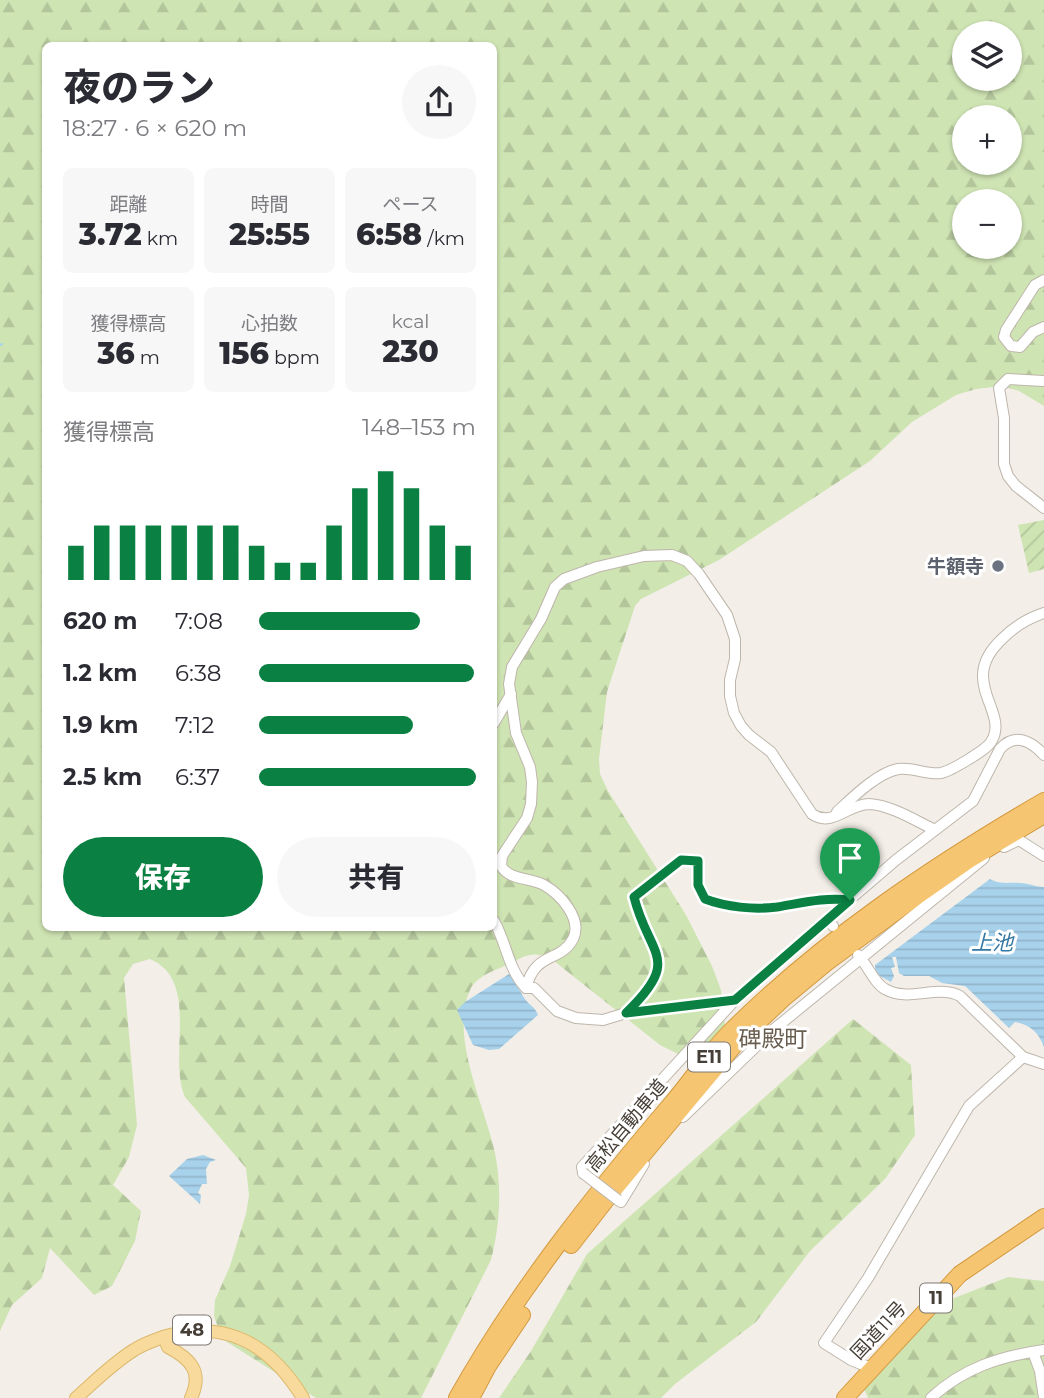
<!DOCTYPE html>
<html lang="ja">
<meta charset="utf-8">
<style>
:root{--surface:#fff;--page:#f7f7f7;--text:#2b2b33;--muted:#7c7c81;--accent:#0b8043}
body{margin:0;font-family:Montserrat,"Noto Sans JP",sans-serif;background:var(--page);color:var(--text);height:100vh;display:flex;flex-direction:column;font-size:26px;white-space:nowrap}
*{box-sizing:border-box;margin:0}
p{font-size:23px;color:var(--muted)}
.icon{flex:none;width:38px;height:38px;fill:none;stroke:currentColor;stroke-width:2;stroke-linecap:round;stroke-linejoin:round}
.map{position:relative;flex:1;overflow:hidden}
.drawer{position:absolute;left:42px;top:42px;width:455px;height:889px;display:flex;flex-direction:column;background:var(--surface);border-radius:10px;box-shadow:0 2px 5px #0004}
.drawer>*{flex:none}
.controls{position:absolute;left:952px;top:21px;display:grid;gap:14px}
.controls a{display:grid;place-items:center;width:70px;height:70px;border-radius:50%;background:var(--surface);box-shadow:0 2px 5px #0004;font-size:35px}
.pin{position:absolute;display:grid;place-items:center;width:60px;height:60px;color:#fff;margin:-72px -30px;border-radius:50% 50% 50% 0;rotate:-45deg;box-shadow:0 0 7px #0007}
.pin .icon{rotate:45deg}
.round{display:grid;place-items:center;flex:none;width:74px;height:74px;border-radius:37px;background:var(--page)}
.headline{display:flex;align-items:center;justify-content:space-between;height:119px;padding:0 21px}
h1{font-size:38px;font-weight:800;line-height:52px}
.metrics{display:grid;grid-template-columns:repeat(3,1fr);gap:10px;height:119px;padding:7px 21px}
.metrics div{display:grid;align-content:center;border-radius:10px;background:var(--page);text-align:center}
.metrics b{font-size:30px;font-weight:800}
.metrics small{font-size:19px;font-weight:400}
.metrics p{font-size:19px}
.chart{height:196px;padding:14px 21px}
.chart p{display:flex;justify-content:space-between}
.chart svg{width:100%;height:126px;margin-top:7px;stroke:var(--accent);stroke-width:6}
.primary-button{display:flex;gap:14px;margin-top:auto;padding:14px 21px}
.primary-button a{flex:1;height:80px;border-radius:42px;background:var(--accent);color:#fff;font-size:28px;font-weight:800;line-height:80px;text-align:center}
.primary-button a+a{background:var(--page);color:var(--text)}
ul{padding:0 21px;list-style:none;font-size:23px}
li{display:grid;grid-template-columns:112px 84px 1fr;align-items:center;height:52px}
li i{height:18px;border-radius:9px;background:var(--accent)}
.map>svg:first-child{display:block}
.forest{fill:url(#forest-firs);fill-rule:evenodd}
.garden{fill:url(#garden-furrows)}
.water{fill:url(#water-rules)}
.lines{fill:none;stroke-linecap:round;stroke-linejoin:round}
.stream{stroke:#a8d2ec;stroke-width:2}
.minor-casing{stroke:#beb6ab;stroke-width:12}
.major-casing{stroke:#dcb86c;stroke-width:14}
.highway-casing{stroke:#d49a41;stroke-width:18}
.minor{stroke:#fff;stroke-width:10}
.major{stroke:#f8db9c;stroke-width:12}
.highway{stroke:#f5c571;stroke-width:16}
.minor-bridge-casing{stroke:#beb6ab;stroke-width:12;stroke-linecap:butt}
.minor-bridge{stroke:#fff;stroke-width:10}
.route-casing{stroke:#fff;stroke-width:14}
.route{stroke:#0b8043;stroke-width:9}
.worship-dot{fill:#6b7280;stroke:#fff;stroke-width:2.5}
.labels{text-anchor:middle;stroke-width:6;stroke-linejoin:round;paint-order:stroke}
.shield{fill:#fff;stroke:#7e7973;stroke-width:2}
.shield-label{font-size:18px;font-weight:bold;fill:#463f37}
.worship-label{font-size:19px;font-weight:bold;fill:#5b616d;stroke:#fff;text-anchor:end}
.street-label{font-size:19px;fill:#463f37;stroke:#fff}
.water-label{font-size:21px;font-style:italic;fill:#3578a3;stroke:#fff}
.quarter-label{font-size:23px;fill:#685d4f;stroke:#fff}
</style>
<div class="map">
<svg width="1044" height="1398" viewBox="0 0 1044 1398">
<defs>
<pattern id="forest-firs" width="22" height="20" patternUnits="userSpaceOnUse" patternTransform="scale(1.75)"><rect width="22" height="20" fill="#cfe4b3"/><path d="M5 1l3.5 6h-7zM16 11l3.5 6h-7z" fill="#b3c59b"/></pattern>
<pattern id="garden-furrows" width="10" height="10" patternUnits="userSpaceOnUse" patternTransform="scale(1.75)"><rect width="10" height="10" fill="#cfe4b3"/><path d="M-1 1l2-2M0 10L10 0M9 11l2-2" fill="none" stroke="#b3c59b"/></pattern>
<pattern id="water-rules" width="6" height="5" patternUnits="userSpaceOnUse" patternTransform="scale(1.75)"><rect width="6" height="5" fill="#a8d2ec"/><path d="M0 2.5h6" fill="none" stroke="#92b5cb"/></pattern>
</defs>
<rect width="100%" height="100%" fill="#f3efe8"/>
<g class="forest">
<path d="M0,0H1044V406L1019,391L1002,386L976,389L956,395L912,422L870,461L719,560L641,599L635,606L607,692L599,759L600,774L608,791L686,915L712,966L721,990L726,1034L706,1057L682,1056L660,1045L554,961C535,950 528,954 509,964C496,970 476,976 470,990C449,1036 485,1106 495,1153C502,1188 500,1225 491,1260L421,1398H316L227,1342L219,1330L214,1316L215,1300L230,1266L246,1214L249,1195L246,1168L185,1097C167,1056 201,981 150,959L133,964L124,978L137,1125L129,1157L113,1185L141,1211L135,1241L112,1286L94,1295L50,1248L42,1278L12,1305L0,1331ZM964,33H1010V79H964ZM46,46H494V928H46ZM964,117H1010V163H964ZM964,201H1010V247H964Z"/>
<polygon points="853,1019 911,1065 915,1135 885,1179 810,1251 756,1322 675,1384 661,1398 499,1398 531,1351 587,1254"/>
<polygon points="1008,1277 1044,1281 1044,1398 868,1398 864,1389 939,1304"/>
</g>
<polygon class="garden" points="1044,520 1044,569 1029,573 1018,525"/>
<g class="water">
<path d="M990,879C1001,885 1009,882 1020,883C1029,883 1035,887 1044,887V1047C1039,1033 1030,1024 1015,1022L1009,1028L965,986L942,983L929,976H904L899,973L896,957H892L895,967L891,968L894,976L891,982L876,974L875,965Z"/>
<path d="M509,974C515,982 519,989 523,996C527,1004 535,1006 538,1015L499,1049L489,1050L473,1045L457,1010L465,1002Z"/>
<polygon points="203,1155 216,1160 210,1162 206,1169 207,1184 202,1184 198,1193 201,1195 200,1204 169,1176 187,1159"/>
</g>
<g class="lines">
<polyline class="stream" points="0,345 2,344"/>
<defs>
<g id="minor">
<polyline points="1044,280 1035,285 1006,330 1004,337 1011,346 1020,347 1033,332 1044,327"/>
<polyline points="1044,381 1008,379 999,388 1004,418 1004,464 1008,476 1016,486 1044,508"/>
<polyline points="494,723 511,694"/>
<path d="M837,812C852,798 877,773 898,769C913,767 927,775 941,773C951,771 986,750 991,742C1011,711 955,682 1003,638C1014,627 1029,618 1044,613"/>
<polyline points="1004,847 1019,840 1044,856"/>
<path d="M827,919L896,860L973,801L1000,749C1015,732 1031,741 1044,755"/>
<path d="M494,921C507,944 508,969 526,988H534L557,1011L576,1018L603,1020L626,1013L735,1000"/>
<path d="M858,955C867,964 874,983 885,989C909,1003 936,984 960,996L1023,1057L1044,1064"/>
<path d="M526,988C535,951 560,963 573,939C583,919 560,894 544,885C530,877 510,881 501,866L502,856L527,818L531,804L532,782L530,767L516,733L509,684L512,667L541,619L555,587L564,579L597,567L644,556L672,555L687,561L699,574L727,615L735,639V659L730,680V696L734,713L741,726L749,735L771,752L812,814C832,828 848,804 869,804C891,805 916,821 935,830"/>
<path d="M626,1013C682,959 649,956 634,897L681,860L698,861V885L705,899C726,907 755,910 777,907C802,903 824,897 850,900"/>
<polyline points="683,1117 773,1030 984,858"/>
<polyline points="583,1173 582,1167 735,1000 827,919 833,926"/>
<polyline points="618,1200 621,1202 644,1164"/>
<polyline points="1033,1352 1040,1371 1044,1398"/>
<polyline points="871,1368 851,1360 824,1343 868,1278 969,1106 1023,1057"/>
<path d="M931,1398C963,1368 1001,1356 1044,1350"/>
</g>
<g id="major">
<path d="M164,1337L168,1347C191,1359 203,1372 191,1398"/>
<path d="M76,1398C94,1382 113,1363 134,1350C143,1344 153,1341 163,1337C225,1318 271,1345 303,1398"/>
</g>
<g id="highway">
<polyline points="571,1245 616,1187 737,1042 785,997 826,963 916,897 969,860 1044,815"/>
<path d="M457,1398C517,1291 593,1196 672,1103C692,1080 708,1054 729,1033C821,941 932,866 1044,801"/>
<polyline points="471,1398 488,1366 522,1315"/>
<polyline points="845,1398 960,1274 1044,1217"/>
</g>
</defs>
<use href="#minor" class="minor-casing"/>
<use href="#major" class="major-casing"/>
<use href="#highway" class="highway-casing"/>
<use href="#minor" class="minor"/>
<use href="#major" class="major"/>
<use href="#highway" class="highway"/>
<defs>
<polyline id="minor-bridge" points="583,1173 618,1200"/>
</defs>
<use href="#minor-bridge" class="minor-bridge-casing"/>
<use href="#minor-bridge" class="minor-bridge"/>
</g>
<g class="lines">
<defs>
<path id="route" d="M681,860L698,861V885L705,899C726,907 754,910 777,907C802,903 824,897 850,900L735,1000L626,1013C683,958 649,957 634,897Z"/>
</defs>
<use href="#route" class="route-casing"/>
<use href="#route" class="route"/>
</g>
<circle class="worship-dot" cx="998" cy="566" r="7"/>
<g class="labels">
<g class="shield">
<rect x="688" y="1042.5" width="42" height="29" rx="5"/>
<rect x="920" y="1283.5" width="32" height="29" rx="5"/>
<rect x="173" y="1315.5" width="38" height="29" rx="5"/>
</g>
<g class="shield-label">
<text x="709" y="1063">E11</text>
<text x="936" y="1304">11</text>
<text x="192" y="1336">48</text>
</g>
<g class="worship-label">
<text x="984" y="573">牛額寺</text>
</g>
<g class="street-label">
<text transform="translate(626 1125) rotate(-50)" y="7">高松自動車道</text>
<text transform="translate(878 1330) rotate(-47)" y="7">国道11号</text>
</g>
<g class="water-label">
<text x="992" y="950">上池</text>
</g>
<g class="quarter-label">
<text x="773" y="1047">碑殿町</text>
</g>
</g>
</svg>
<div class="controls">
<a><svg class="icon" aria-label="layers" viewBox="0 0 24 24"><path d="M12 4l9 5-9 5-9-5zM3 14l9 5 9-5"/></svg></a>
<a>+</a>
<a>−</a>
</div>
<div class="pin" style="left:850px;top:900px;background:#1e9e55"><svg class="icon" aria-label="arrive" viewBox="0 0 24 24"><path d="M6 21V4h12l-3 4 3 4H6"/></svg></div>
<section class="drawer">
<div class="headline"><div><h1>夜のラン</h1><p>18:27 · 6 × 620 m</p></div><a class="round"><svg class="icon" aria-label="share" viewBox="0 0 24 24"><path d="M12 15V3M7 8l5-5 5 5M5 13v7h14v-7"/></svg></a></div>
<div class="metrics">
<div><p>距離</p><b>3.72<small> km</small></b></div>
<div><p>時間</p><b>25:55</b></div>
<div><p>ペース</p><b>6:58<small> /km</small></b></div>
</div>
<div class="metrics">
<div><p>獲得標高</p><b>36<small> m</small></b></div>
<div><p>心拍数</p><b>156<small> bpm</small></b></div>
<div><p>kcal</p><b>230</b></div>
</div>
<div class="chart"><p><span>獲得標高</span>148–153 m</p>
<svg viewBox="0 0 160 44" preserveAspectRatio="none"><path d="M5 44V32M15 44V25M25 44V25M35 44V25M45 44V25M55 44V25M65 44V25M75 44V32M85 44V38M95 44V38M105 44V25M115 44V12M125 44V6M135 44V12M145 44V25M155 44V32"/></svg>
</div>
<ul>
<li><b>620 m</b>7:08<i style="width:74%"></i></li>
<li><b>1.2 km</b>6:38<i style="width:99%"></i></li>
<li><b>1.9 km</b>7:12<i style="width:71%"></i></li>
<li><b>2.5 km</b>6:37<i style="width:100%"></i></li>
</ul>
<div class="primary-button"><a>保存</a><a>共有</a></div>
</section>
</div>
